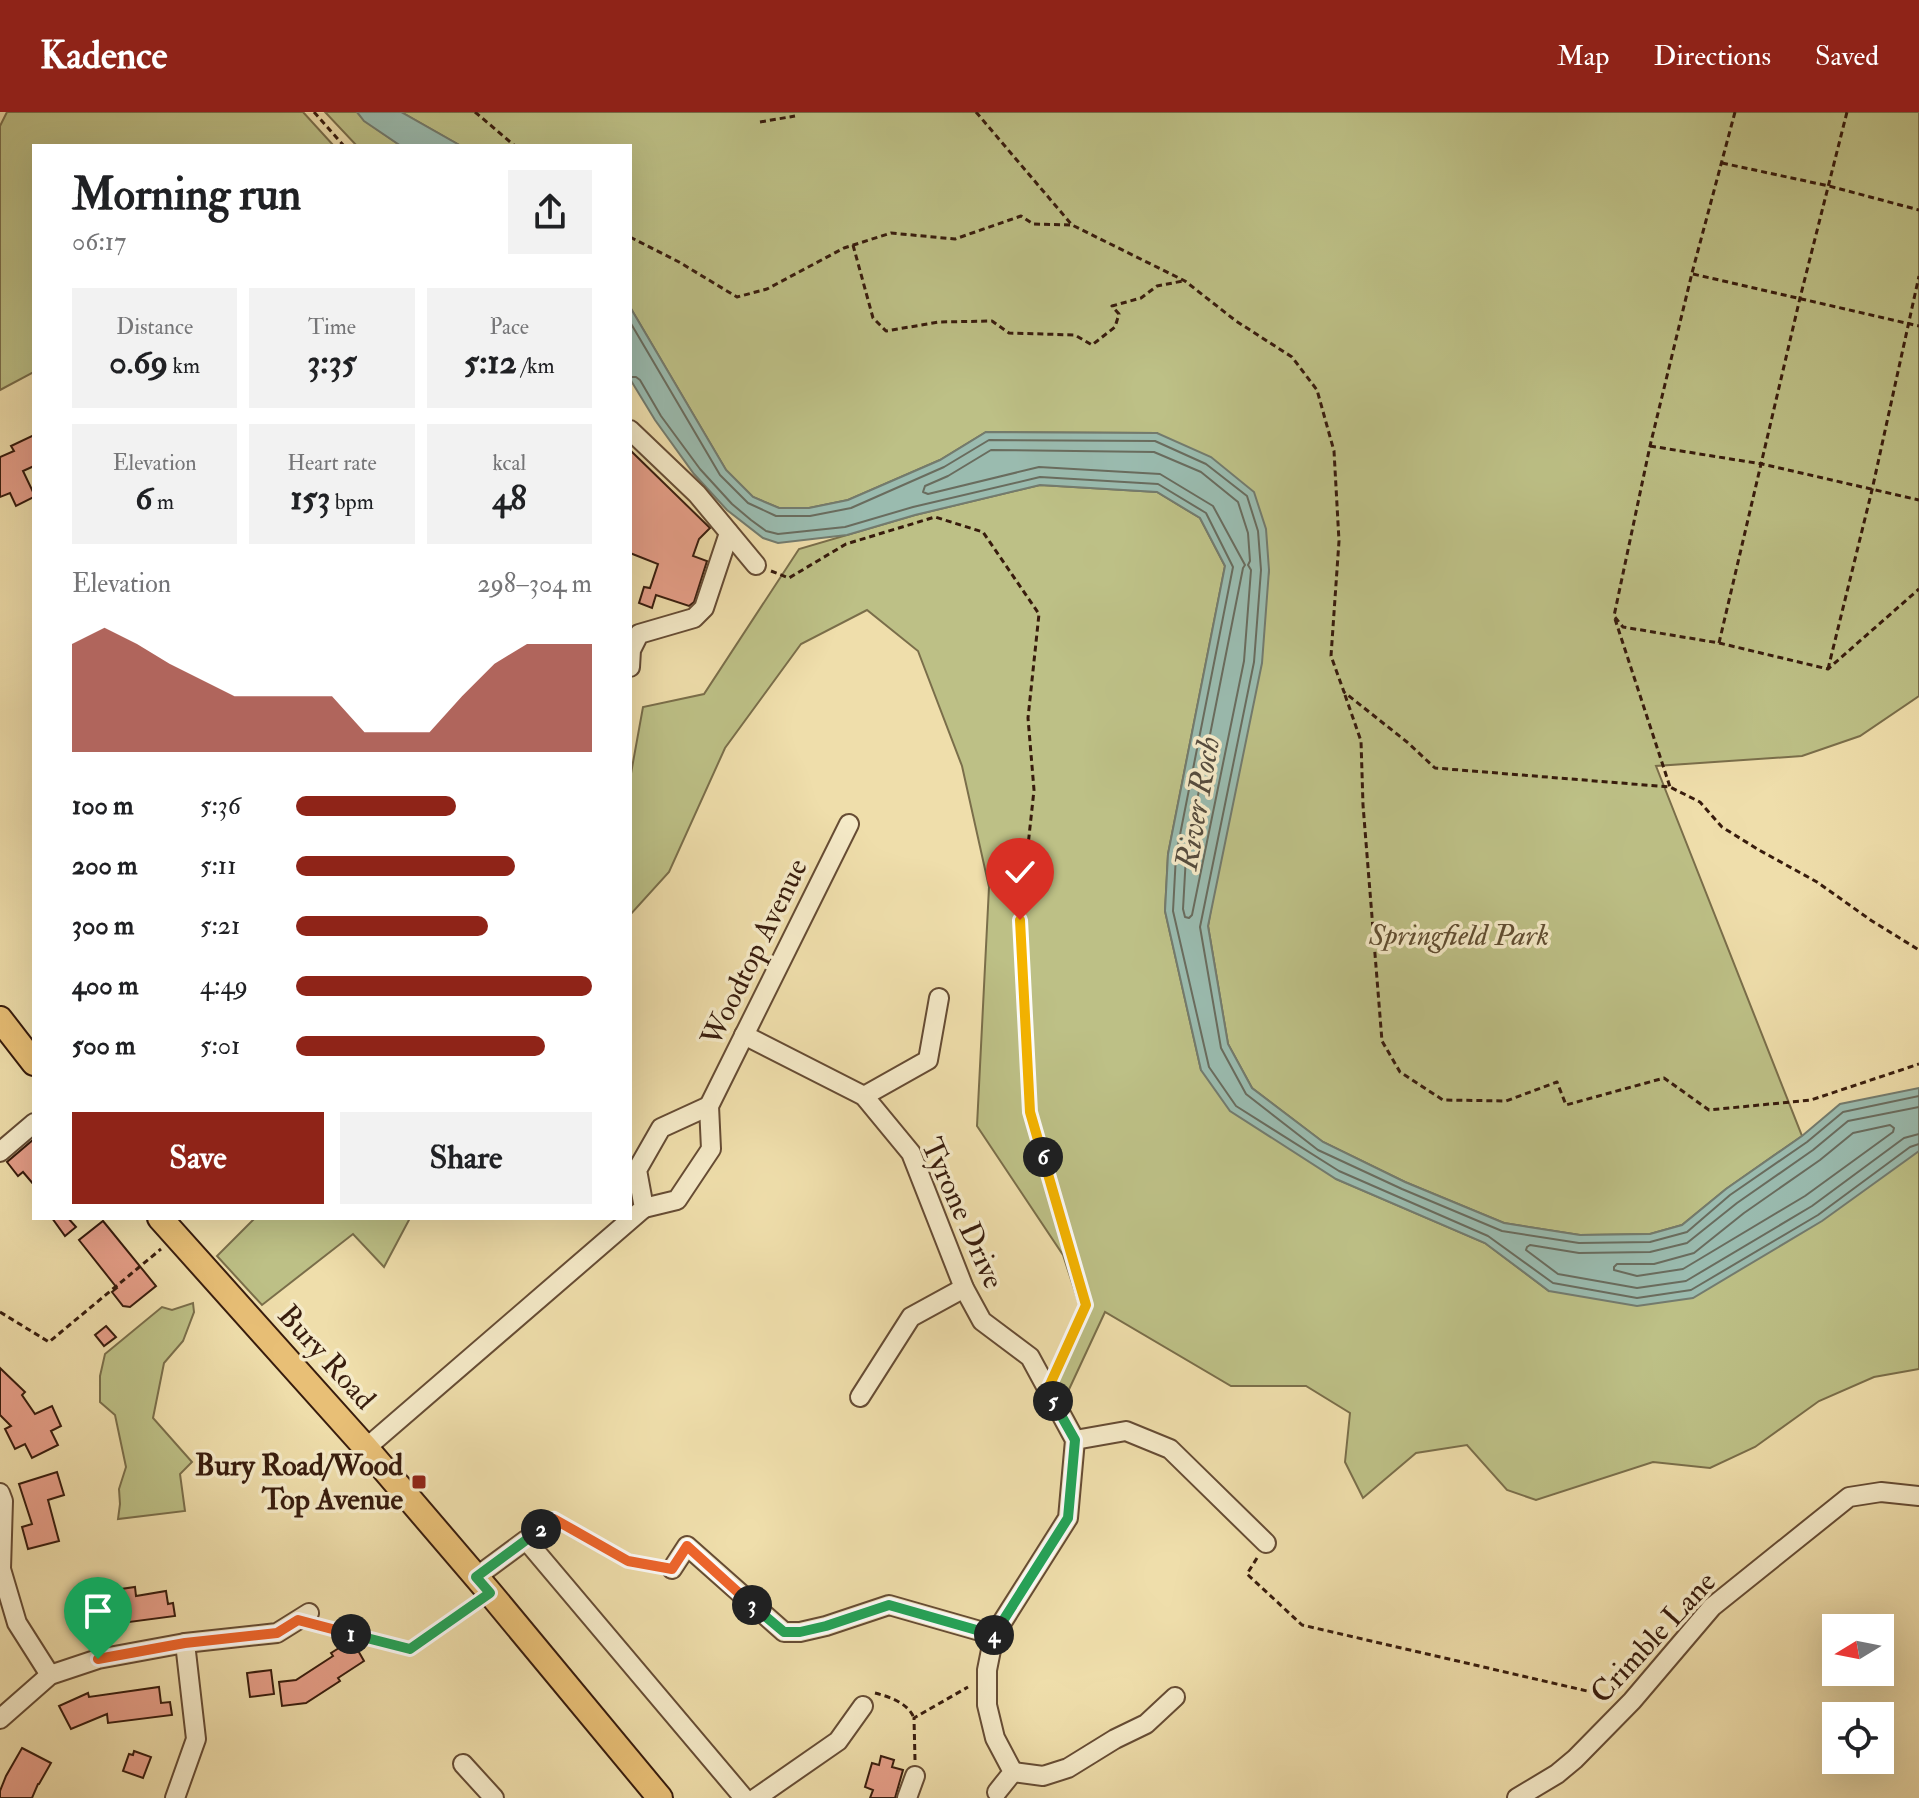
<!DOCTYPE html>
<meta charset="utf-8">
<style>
:root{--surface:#fff;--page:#f2f2f2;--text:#202124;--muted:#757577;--accent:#8f2418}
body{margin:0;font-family:"IM FELL Double Pica",serif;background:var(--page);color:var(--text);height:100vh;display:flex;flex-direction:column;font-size:30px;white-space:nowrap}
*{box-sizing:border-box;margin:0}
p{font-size:26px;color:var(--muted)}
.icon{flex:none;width:44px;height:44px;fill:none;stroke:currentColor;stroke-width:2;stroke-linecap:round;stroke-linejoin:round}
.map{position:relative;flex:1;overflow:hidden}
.details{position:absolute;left:32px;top:32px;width:600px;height:1076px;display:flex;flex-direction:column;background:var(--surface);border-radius:0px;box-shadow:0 8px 32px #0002}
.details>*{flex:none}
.needle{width:52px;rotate:260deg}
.tools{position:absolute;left:1822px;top:1502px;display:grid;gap:16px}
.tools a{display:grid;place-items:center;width:72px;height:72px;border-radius:0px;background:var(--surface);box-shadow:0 8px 32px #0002;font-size:40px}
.pin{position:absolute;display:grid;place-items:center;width:68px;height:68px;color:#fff;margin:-82px -34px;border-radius:50% 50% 50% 0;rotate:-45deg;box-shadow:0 0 8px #0007}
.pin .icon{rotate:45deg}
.km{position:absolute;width:40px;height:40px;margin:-20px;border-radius:50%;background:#222;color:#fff;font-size:22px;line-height:40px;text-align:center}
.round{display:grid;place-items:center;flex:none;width:84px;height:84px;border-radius:0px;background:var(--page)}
.overview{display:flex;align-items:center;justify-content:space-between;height:136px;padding:0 40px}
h1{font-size:44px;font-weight:800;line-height:60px}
.stats{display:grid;grid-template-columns:repeat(3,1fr);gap:12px;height:136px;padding:8px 40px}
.stats div{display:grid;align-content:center;border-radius:0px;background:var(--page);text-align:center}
.stats b{font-size:34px;font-weight:800}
.stats small{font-size:22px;font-weight:400}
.stats p{font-size:22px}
.chart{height:224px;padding:16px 40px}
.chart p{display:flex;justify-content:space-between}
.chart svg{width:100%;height:144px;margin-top:8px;fill:var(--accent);opacity:.7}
.cta{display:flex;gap:16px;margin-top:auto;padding:16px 40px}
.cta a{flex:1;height:92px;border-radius:0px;background:var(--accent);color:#fff;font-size:32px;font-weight:800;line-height:92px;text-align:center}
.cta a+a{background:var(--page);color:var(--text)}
ul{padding:0 40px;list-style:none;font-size:26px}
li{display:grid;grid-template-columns:128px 96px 1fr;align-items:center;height:60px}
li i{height:20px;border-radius:10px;background:var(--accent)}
header{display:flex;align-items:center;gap:48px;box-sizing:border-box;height:112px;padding:0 40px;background:var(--accent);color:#fff}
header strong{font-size:38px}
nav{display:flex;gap:44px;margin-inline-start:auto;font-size:28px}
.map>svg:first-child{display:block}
.green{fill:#bdc086;stroke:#7a6e4a;stroke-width:2}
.water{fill:#9abbaf;stroke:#737b6e;stroke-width:2}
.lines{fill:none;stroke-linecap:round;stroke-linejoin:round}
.shore{stroke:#696c5e;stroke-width:2}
.building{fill:#e79f89;stroke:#381c0d;stroke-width:2}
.minor-casing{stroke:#664c34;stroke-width:22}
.major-casing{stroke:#381c0d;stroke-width:28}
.path{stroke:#381c0d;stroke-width:3;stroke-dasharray:6 4;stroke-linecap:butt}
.minor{stroke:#f5eac8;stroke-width:18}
.major{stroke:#e8bf76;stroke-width:24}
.split-1-casing{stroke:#fff;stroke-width:16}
.split-2-casing{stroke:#fff;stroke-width:16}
.split-3-casing{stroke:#fff;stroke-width:16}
.split-4-casing{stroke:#fff;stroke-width:16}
.split-5-casing{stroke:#fff;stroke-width:16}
.split-6-casing{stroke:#fff;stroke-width:16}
.split-7-casing{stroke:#fff;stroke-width:16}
.split-1{stroke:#f0652b;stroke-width:10}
.split-2{stroke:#22a559;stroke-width:10}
.split-3{stroke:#f0652b;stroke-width:10}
.split-4{stroke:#22a559;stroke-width:10}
.split-5{stroke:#22a559;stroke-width:10}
.split-6{stroke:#f5b400;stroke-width:10}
.split-7{stroke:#f5b400;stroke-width:10}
.poi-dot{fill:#8f2418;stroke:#f5eac8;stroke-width:3}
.labels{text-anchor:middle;stroke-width:7;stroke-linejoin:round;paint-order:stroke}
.park-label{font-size:30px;font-style:italic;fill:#604d31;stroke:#f5eac8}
.street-label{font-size:30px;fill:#381c0d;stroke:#f5eac8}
.poi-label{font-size:30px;font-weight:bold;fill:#381c0d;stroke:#f5eac8;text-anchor:end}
.water-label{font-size:32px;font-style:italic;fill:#554c3e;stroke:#f5eac8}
</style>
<header>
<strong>Kadence</strong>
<nav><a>Map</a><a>Directions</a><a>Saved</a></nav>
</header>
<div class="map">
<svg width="1919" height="1686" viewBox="0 0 1919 1686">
<rect width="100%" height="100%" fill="#efdeab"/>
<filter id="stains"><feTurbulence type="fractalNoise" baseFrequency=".0025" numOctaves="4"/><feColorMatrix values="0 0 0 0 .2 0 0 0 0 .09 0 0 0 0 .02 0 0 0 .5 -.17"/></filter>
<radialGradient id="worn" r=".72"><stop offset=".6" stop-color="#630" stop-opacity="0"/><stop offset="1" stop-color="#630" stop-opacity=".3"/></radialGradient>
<g class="green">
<polygon points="7,0 303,0 334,34 34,34 34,260 0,278 0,14"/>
<polygon points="325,0 357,0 365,9 401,34 357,34"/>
<polygon points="401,0 1919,0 1919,584 1860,624 1802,644 1656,654 1802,1024 1726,1077 1682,1113 1650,1122 1580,1123 1504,1111 1405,1070 1323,1030 1252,976 1228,932 1208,814 1269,458 1157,321 986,320 940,348 848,388 809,396 779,396 753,385 726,358 630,195 630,34 461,34"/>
<polygon points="1040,373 1157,380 1200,406 1225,454 1168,742 1165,799 1201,958 1336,1067 1485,1131 1549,1179 1919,1039 1919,1257 1874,1265 1819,1289 1755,1335 1710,1356 1653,1350 1536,1388 1507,1378 1467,1333 1416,1341 1363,1386 1345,1350 1350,1301 1306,1274 1231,1274 1105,1200 1065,1286 1052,1269 1081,1198 1063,1143 977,1014 989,775 962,654 918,539 867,498 801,532 725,636 669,760 630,803 630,667 643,595 704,582 799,437 915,403"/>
<polygon points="255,1106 410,1106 384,1155 353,1122 262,1193 217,1144"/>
<polygon points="193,1191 194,1200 183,1229 164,1251 153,1306 192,1350 180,1362 185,1399 118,1407 120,1392 119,1377 126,1355 115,1303 100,1290 100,1264 105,1242 162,1195 172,1198"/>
</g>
<g class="water">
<polygon points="357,0 401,0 461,34 401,34 364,9"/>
<polygon points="630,195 726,358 753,385 779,396 809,396 848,388 940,348 986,320 1157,321 1211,345 1254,380 1266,417 1269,458 1262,551 1208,814 1228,932 1252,976 1323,1030 1405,1070 1504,1111 1580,1123 1650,1122 1682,1113 1726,1077 1802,1024 1840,992 1919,976 1919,1039 1822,1109 1693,1186 1637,1194 1549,1179 1485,1131 1336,1067 1230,999 1201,958 1165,799 1168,742 1225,454 1200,406 1157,380 1040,373 915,403 847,423 778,431 763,426 727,398 694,362 655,308 630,267"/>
</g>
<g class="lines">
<g class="shore">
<polyline points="630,210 720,363 748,391 776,404 810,404 851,396 944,355 989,328 1155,329 1206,352 1247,384 1258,419 1261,458 1254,550 1200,815 1221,936 1246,982 1318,1038 1402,1077 1502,1119 1579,1131 1650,1130 1687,1120 1730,1083 1807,1030 1843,1000 1919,984"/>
<polyline points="630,265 636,265 640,268 661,304 700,357 732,392 751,408 766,419 778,422 845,415 913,395 1040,365 1158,372 1206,401 1233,455 1176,743 1173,799 1209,955 1236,994 1339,1059 1488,1124 1553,1171 1637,1186 1691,1178 1818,1103 1910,1035 1919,1032"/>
<polygon points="991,338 1154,340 1201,360 1238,390 1248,421 1250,449 1248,453 1251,458 1244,549 1192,803 1189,806 1185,805 1183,797 1186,744 1243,456 1245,453 1213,394 1160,362 1039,355 928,382 923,380 925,374 948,364"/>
<polyline points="1919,995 1848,1009 1813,1038 1737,1091 1687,1131 1650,1140 1579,1141 1530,1133 1527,1135 1526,1138 1558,1162 1637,1176 1686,1169 1812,1094 1904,1026 1919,1022"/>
<polygon points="1890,1013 1894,1016 1893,1020 1805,1084 1683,1157 1637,1164 1614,1158 1614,1155 1617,1152 1654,1152 1694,1141 1744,1101 1820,1048 1853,1021"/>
</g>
</g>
<g class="building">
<polygon points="34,323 34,354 23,359 34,382 34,385 16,394 10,381 0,385 0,345 14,339 11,334"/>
<polygon points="630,338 710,416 699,427 693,444 707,449 694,490 689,494 656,483 652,496 639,491 644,475 650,476 658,452 630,441"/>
<polygon points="34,1027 34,1073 23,1060 18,1064 7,1050"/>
<polygon points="52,1106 68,1106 76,1115 65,1124"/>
<polygon points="103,1109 156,1174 130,1195 123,1194 112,1180 117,1176 79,1128"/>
<polygon points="106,1214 116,1225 104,1234 95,1223"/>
<polygon points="0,1256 25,1280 22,1283 35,1302 52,1294 61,1314 51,1319 58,1333 32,1346 25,1332 15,1337 5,1317 11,1314 0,1303"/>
<polygon points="57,1360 64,1383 48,1388 59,1429 28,1437 22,1415 32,1412 19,1372"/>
<polygon points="135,1475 136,1484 166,1479 168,1492 173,1491 175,1504 84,1516 79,1483"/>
<polygon points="352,1528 364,1549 338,1566 340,1569 306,1591 282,1594 279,1570 296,1568 333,1544 331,1541"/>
<polygon points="271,1558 274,1582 250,1585 247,1561"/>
<polygon points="159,1575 161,1591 170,1590 172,1603 108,1611 107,1602 71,1617 59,1594 88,1581 89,1585"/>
<polygon points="22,1636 51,1651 39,1672 38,1672 32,1686 0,1686 0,1679 6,1664"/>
<polygon points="134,1639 151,1645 143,1666 123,1659 129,1642 133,1643"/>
<polygon points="881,1644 894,1648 892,1655 903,1658 895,1686 870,1686 873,1678 865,1675 872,1651 879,1653"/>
</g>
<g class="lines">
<defs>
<g id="minor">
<polyline points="630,318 697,382 756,453"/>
<polyline points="630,555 631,538 639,522 694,506 704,496 729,421"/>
<polyline points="744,923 864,984 911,1041 964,1176 982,1209 1030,1245 1075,1328 1068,1406 994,1523 987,1558 987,1593 995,1626 1013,1660 997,1680"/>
<polyline points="864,984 928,948 939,886"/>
<polyline points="0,1040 34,1011"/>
<polyline points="644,1096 677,1088 711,1037 709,994 849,712"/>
<polyline points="860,1285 911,1205 964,1176"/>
<polyline points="1075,1328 1126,1319 1170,1337 1266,1431"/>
<polyline points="366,1336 644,1096 637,1058 661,1016 709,994"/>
<polyline points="0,1381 3,1389 1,1457 17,1511 50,1563"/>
<polyline points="672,1457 687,1434 784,1520 800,1520 826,1514 889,1493 994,1523"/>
<polyline points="476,1465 526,1428 744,1686"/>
<polyline points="0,1607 50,1563 98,1547 185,1531 277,1521 309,1501"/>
<polyline points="463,1652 494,1686"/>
<polyline points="1013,1660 1043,1664 1068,1656 1115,1627 1146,1612 1175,1585"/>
<polyline points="175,1686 196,1627 185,1531"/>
<polyline points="756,1686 838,1629 863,1594"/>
<polyline points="907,1686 915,1664"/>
<polyline points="1517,1686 1557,1662 1575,1647 1632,1589 1712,1495 1849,1385 1881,1380 1919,1384"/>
</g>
<g id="major">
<polyline points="0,907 34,951"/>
<polyline points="160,1106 366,1336 490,1481 660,1686"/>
</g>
</defs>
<use href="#minor" class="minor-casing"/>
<use href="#major" class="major-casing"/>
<g class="path">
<polyline points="314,0 344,34"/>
<polyline points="475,0 515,34"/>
<polyline points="976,0 1072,113 1185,169 1236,209 1292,245 1317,278 1334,339 1339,429 1331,544 1344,580 1407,630 1435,656 1670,675 1700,690 1722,715 1759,738 1817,770 1872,809 1919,838"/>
<polyline points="1735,0 1692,161 1650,334 1614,504 1623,515 1719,531 1828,557 1919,477"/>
<polyline points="760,10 795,4"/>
<polyline points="1722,51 1829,74 1919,98"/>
<polyline points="630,125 679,150 737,185 767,177 844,136 891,121 955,127 1021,104 1033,112 1072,113"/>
<polyline points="853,133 873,206 886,219 939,210 992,209 1009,221 1075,223 1092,233 1115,215 1119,202 1112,194 1141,186 1157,174 1183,169"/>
<polyline points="1693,162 1919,214"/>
<polyline points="1650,334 1762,352 1919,388"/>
<polyline points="771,459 789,466 846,432 935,405 983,420 1039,502 1028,606 1034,678 1020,808 1030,1000 1086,1193 1057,1258"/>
<polyline points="1615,507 1670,675"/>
<polyline points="1719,531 1800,186 1847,0"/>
<polyline points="1828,557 1872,378 1919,164"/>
<polyline points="1345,583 1361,629 1363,693 1382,929 1400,960 1443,988 1506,989 1557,970 1566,993 1664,966 1709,998 1811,988 1919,952"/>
<polyline points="0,1200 49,1230 161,1137"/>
<polyline points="539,1419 554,1407 628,1449 656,1454"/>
<polyline points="1257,1446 1247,1462 1302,1513 1613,1585"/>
<polyline points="319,1513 410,1537 474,1492"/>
<path d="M875,1581C890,1585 908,1591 914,1606"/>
<polyline points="915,1648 914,1606 968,1575"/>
</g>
<use href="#minor" class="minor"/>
<use href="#major" class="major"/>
</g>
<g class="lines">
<defs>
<polyline id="split-1" points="98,1547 185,1531 277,1521 298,1508 351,1522"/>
<polyline id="split-2" points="351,1522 410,1537 490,1481 476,1465 541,1417"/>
<polyline id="split-3" points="541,1417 554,1407 628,1449 672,1457 687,1434 752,1493"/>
<polyline id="split-4" points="752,1493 784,1520 800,1520 826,1514 889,1493 994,1523"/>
<polyline id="split-5" points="994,1523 1068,1406 1075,1328 1053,1289"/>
<polyline id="split-6" points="1043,1045 1086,1193 1047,1279 1053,1289"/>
<polyline id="split-7" points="1020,808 1030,1000 1043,1045"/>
</defs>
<use href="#split-1" class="split-1-casing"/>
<use href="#split-2" class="split-2-casing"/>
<use href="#split-3" class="split-3-casing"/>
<use href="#split-4" class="split-4-casing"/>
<use href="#split-5" class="split-5-casing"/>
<use href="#split-6" class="split-6-casing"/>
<use href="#split-7" class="split-7-casing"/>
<use href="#split-1" class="split-1"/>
<use href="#split-2" class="split-2"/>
<use href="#split-3" class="split-3"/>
<use href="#split-4" class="split-4"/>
<use href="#split-5" class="split-5"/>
<use href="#split-6" class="split-6"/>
<use href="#split-7" class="split-7"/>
</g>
<rect class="poi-dot" x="411" y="1362" width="16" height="16" rx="4"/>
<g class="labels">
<g class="park-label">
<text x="1459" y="833">Springfield Park</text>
</g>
<g class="street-label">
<text transform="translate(754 840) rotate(-64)" y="10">Woodtop Avenue</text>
<text transform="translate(963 1101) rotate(66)" y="10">Tyrone Drive</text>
<text transform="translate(327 1245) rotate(48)" y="10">Bury Road</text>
<text transform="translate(1653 1525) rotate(-47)" y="10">Crimble Lane</text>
</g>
<g class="poi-label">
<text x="403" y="1363">Bury Road/Wood<tspan x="403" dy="34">Top Avenue</tspan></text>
</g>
<g class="water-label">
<text transform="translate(1197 691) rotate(-80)" y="11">River Roch</text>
</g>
</g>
<rect width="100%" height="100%" filter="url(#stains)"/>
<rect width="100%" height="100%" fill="url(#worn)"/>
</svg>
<div class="tools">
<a><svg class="needle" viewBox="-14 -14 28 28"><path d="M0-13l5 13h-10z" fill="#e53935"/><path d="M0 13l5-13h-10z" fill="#757577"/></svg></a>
<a><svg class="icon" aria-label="locate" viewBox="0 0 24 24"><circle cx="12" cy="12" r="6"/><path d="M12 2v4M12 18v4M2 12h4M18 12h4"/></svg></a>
</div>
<div class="pin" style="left:98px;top:1547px;background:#1e9e55"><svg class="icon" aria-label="arrive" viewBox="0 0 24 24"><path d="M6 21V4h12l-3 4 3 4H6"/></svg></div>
<div class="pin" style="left:1020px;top:808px;background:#d93025"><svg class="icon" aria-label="check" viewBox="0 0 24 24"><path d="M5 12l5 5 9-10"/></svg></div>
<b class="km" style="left:351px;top:1522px">1</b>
<b class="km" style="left:541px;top:1417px">2</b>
<b class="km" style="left:752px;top:1493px">3</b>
<b class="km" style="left:994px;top:1523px">4</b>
<b class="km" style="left:1053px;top:1289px">5</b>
<b class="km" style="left:1043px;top:1045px">6</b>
<section class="details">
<div class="overview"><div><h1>Morning run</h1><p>06:17</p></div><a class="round"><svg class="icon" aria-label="share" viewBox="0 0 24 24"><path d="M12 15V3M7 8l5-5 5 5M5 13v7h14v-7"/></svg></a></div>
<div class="stats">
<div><p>Distance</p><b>0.69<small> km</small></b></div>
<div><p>Time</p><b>3:35</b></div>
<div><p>Pace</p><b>5:12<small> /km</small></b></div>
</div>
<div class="stats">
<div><p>Elevation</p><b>6<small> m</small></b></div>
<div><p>Heart rate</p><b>153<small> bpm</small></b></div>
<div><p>kcal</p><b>48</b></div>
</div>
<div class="chart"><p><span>Elevation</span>298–304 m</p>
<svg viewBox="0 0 160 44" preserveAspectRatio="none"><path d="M0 44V11L10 6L20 11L30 17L40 22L50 27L60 27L70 27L80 27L90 38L100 38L110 38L120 27L130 17L140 11L150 11L160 11V44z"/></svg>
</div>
<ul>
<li><b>100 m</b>5:36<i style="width:54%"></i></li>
<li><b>200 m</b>5:11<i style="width:74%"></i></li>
<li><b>300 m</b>5:21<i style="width:65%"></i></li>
<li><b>400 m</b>4:49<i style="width:100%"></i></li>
<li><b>500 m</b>5:01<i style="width:84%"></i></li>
</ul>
<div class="cta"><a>Save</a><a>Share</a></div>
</section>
</div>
